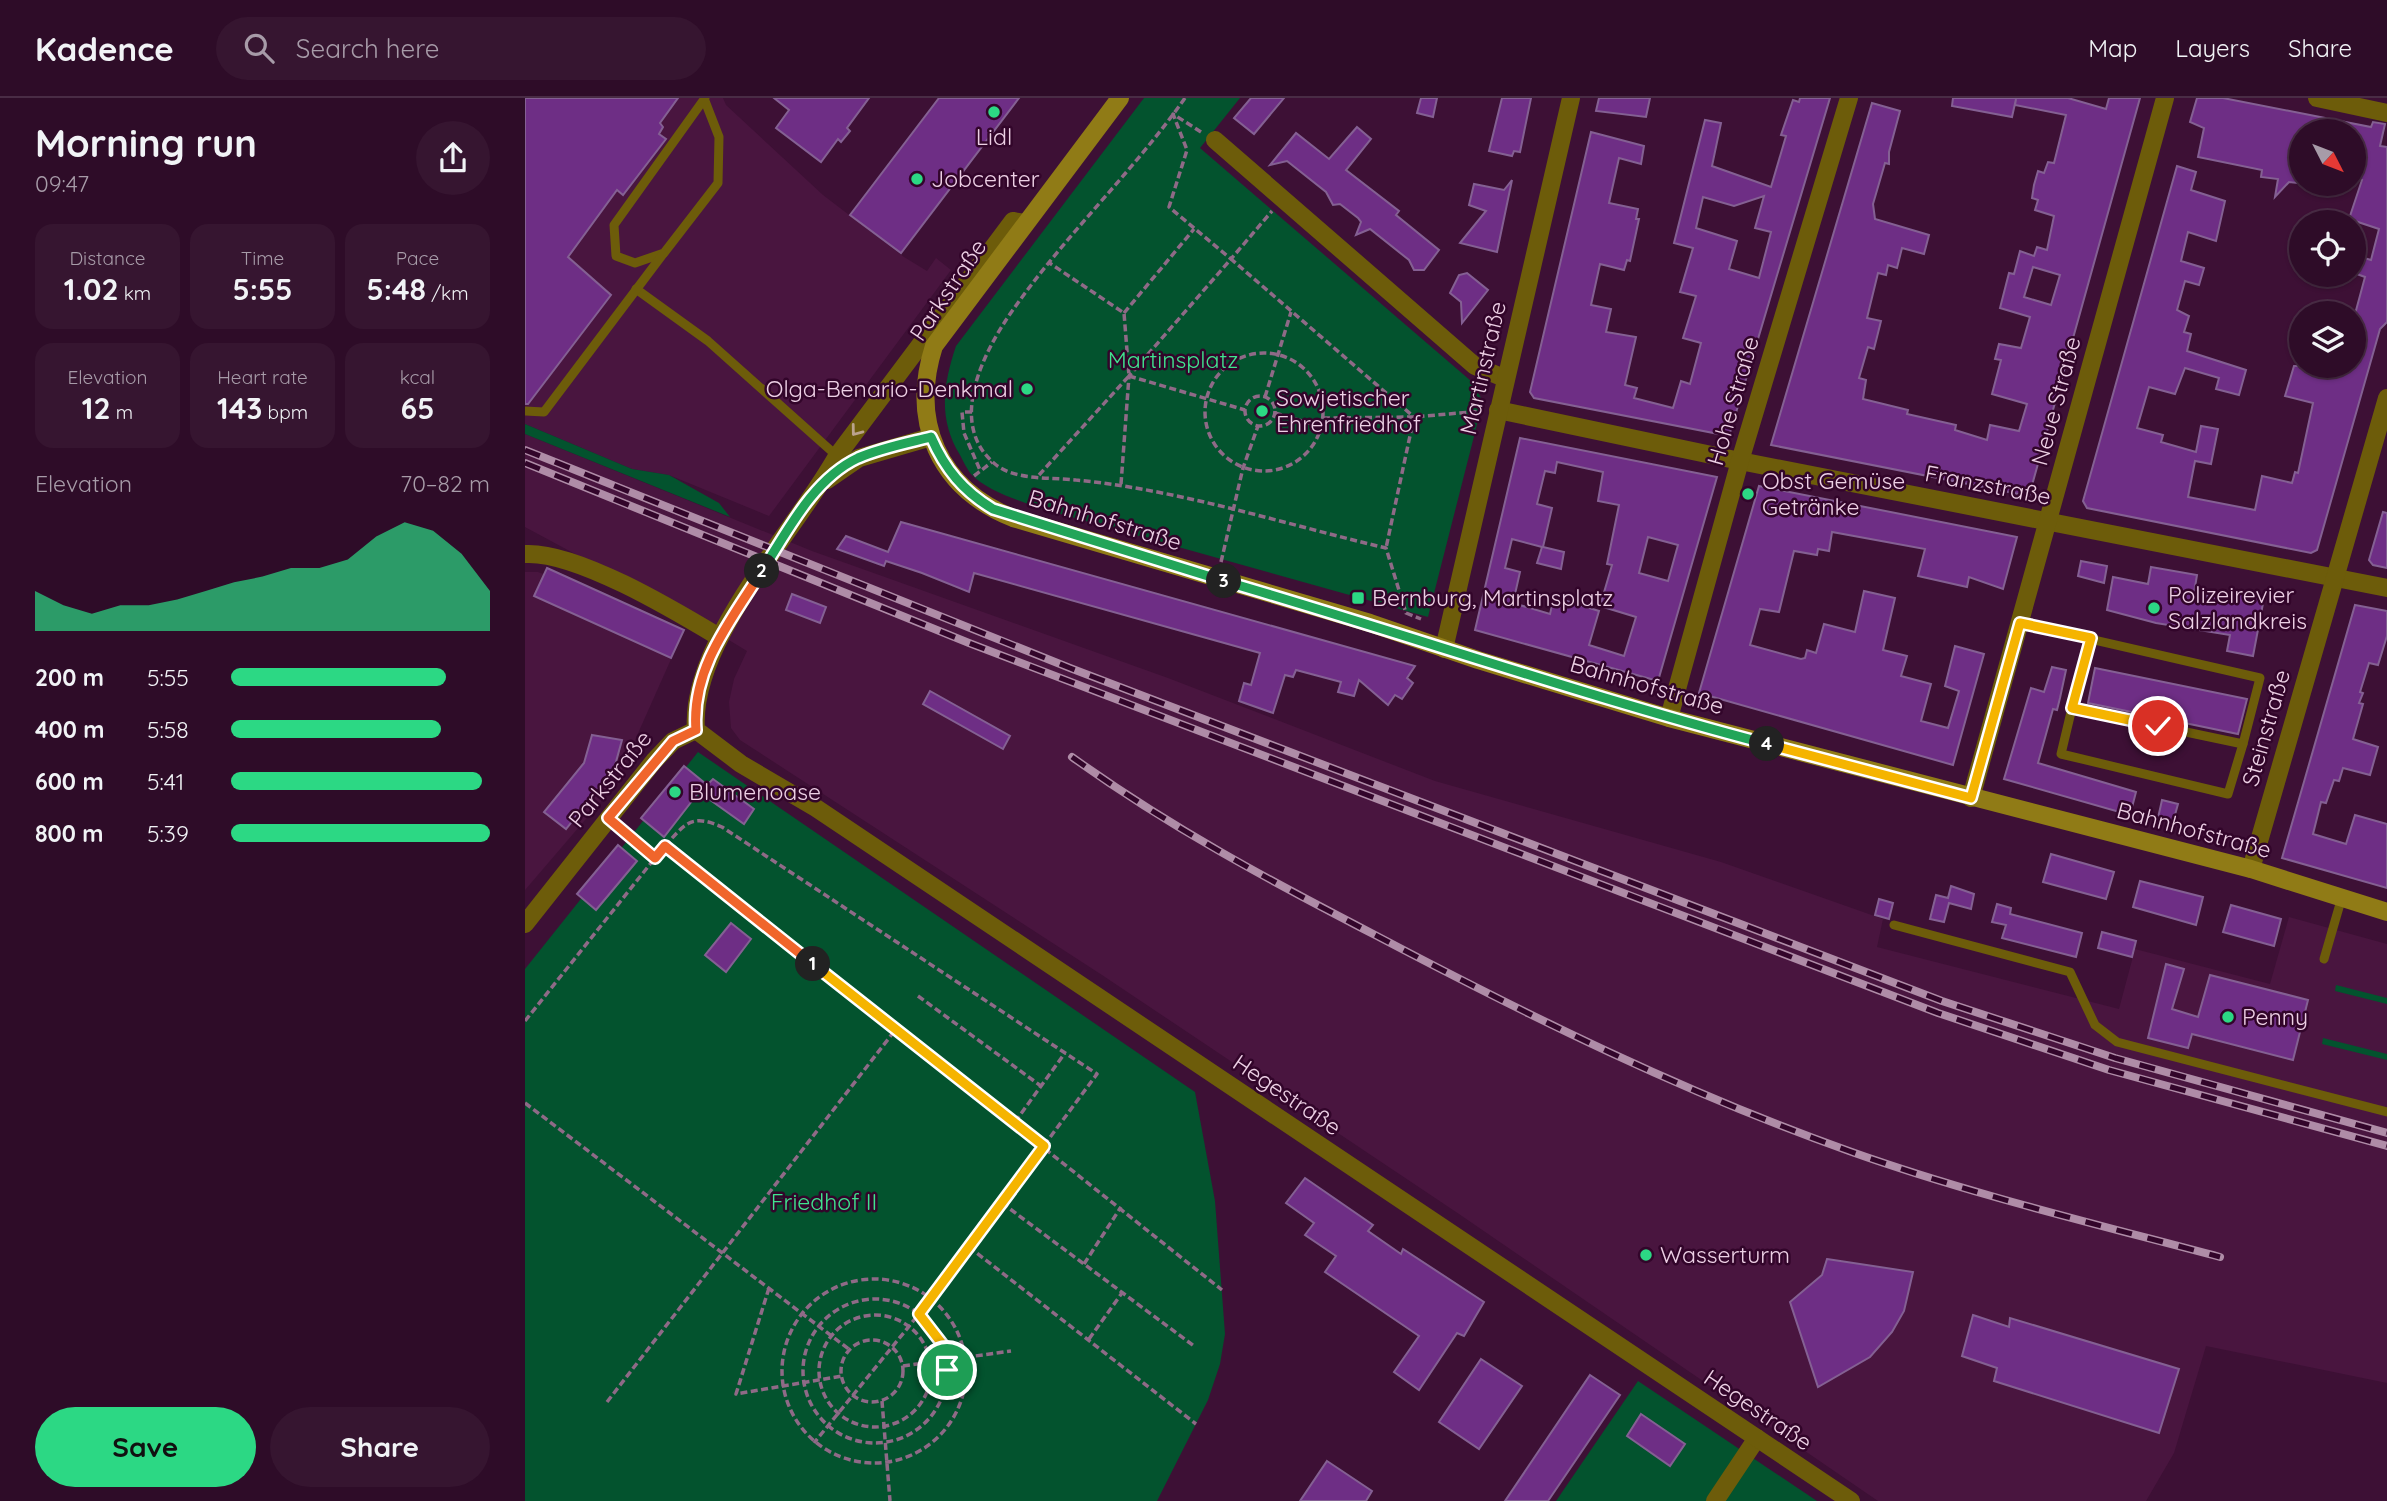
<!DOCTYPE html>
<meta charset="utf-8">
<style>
:root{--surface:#2e0c28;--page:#361530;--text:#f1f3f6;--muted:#a79ba8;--line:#492c45;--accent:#2cd884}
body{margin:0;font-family:Quicksand,sans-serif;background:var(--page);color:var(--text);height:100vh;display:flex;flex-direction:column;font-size:26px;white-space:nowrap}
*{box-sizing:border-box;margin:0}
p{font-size:23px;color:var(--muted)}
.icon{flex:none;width:38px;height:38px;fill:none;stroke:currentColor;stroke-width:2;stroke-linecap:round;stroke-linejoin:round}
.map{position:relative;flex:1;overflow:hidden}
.drawer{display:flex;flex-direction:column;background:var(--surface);width:525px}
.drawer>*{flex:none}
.needle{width:46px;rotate:132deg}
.tools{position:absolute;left:1764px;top:21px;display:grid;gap:14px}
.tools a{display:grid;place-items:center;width:77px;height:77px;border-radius:50%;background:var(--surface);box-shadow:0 2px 5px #0004,0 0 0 2px var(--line);font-size:35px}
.pin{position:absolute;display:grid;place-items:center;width:60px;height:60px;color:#fff;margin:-30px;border:4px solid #fff;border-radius:50%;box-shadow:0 2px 7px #0007}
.km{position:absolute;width:35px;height:35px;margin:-18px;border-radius:50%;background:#222;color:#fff;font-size:19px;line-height:35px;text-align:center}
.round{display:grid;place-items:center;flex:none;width:74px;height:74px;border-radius:37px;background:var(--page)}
.overview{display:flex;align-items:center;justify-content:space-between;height:119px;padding:0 35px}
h1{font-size:38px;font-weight:800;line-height:52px}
.metrics{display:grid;grid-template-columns:repeat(3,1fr);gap:10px;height:119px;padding:7px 35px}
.metrics div{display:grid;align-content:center;border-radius:18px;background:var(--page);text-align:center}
.metrics b{font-size:30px;font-weight:800}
.metrics small{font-size:19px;font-weight:400}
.metrics p{font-size:19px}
.chart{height:196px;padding:14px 35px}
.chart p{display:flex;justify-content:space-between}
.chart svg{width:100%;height:126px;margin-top:7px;fill:var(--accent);opacity:.7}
.action{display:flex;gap:14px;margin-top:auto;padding:14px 35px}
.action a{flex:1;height:80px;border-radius:42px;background:var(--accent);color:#111;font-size:28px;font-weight:800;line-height:80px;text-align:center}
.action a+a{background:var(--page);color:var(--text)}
ul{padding:0 35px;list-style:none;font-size:23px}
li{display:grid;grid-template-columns:112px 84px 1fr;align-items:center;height:52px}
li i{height:18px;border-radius:9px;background:var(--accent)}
header{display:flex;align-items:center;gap:42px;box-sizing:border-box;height:98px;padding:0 35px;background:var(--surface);border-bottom:2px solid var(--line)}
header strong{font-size:33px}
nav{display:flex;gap:38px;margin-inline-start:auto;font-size:24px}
.search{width:490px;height:63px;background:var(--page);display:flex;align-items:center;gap:18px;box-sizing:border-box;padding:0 24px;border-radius:38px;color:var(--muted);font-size:26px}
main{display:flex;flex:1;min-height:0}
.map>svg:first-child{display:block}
.built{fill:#49153f}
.green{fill:#03532e}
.building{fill:#6e2e85;stroke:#846093;stroke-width:2;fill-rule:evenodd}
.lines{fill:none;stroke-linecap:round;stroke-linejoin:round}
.path{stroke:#8f6a87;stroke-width:3.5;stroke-dasharray:7 3.5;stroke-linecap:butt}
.service{stroke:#6d5c0a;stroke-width:9}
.minor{stroke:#6d5c0a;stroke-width:18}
.tertiary{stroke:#6d5c0a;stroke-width:18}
.secondary{stroke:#907b16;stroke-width:18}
.rail-casing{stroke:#af8ca7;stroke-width:8}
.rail{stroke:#32052a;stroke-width:5;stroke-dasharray:16;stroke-linecap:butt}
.oneway{stroke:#baa28d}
.split-1-casing{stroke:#fff;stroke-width:14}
.split-2-casing{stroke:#fff;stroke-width:14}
.split-3-casing{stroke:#fff;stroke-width:14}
.split-4-casing{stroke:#fff;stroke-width:14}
.split-5-casing{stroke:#fff;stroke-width:14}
.split-1{stroke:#f5b400;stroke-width:9}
.split-2{stroke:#f0652b;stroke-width:9}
.split-3{stroke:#22a559;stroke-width:9}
.split-4{stroke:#22a559;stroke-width:9}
.split-5{stroke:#f5b400;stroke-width:9}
.poi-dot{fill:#2cd884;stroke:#32052a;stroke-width:2.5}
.labels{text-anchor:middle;stroke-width:5;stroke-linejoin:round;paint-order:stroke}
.poi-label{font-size:23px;fill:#edd0e5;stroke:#32052a;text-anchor:start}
.street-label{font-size:23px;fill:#edd0e5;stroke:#32052a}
.park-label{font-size:23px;fill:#40e48f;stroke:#32052a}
</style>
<header>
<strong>Kadence</strong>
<div class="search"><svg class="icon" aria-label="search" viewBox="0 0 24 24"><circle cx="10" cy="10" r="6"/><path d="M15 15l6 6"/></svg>Search here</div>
<nav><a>Map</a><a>Layers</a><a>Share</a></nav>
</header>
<main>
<section class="drawer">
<div class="overview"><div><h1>Morning run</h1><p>09:47</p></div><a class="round"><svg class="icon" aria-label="share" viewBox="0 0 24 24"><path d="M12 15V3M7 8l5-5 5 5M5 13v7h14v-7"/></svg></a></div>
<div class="metrics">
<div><p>Distance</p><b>1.02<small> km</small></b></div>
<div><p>Time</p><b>5:55</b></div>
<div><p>Pace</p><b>5:48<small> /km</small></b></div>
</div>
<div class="metrics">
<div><p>Elevation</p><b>12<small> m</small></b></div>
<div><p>Heart rate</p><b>143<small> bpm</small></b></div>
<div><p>kcal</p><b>65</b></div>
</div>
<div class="chart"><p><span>Elevation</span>70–82 m</p>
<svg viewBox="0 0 160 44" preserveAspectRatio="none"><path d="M0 44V30L10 35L20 38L30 35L40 35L50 33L60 30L70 27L80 25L90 22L100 22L110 19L120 11L130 6L140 9L150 17L160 30V44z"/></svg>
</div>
<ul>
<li><b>200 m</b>5:55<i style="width:83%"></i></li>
<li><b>400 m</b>5:58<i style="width:81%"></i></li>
<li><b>600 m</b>5:41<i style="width:97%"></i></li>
<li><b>800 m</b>5:39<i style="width:100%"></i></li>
</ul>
<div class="action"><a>Save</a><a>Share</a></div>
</section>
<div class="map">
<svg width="1862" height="1403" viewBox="0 0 1862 1403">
<rect width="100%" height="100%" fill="#3d1035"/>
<g class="built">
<polygon points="0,0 198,0 201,7 298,97 379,159 402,173 411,160 426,172 244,418 144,377 107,371 0,326"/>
<polygon points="0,336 287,453 643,580 910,683 1196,764 1358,821 1352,849 1594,911 1610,851 1745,886 1764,819 1862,846 1862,1285 1681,1248 1649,1355 1621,1403 1353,1403 934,1116 577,877 215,642 206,630 204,604 209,581 222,553 156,513 0,429"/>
<polygon points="0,474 13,474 159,532 90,687 0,792"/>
</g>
<g class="green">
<path d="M619,0H715L675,50L946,283L958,303L903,519L514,410C493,402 462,393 446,376C442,371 438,363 435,357C413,321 418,287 431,248Z"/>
<polygon points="0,326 107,371 144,377 194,405 205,419 0,336"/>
<polygon points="173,654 670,994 690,1103 700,1236 695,1266 683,1302 632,1403 0,1403 0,871"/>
<polygon points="1811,887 1862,900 1862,906 1810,893"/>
<polygon points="1798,940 1862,956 1862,962 1797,946"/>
<polygon points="1113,1283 1292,1403 1031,1403"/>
</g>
<g class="building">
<polygon points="0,0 153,0 135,25 138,29 134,36 141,41 98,97 92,92 43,159 86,197 3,306 0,306"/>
<polygon points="249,0 344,0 322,30 325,33 316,44 313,41 296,64 251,30 264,12"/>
<polygon points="414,0 494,0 376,155 325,117"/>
<polygon points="726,0 759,0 729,36 709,20"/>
<polygon points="896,0 912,0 908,19 892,15"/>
<polygon points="977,0 1006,0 995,54 989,53 987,58 964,53"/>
<polygon points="1074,0 1125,0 1121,19 1071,13"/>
<path d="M1275,0H1305L1204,338L1009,300L1005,294L1066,34L1119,48L1116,66L1094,60L1084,105L1113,111L1111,121H1114L1105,163L1102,162L1099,172L1075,166L1066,207L1086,211L1081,234L1111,239L1100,287L1112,290L1109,300L1148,310L1156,283L1165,286L1176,245L1158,240L1171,198L1155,194L1168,150L1149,145L1180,22L1196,25L1187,68L1246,89L1261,38L1256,37L1268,2L1274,4ZM1239,98L1230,130L1246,134L1234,180L1204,171L1212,143L1171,130L1178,99L1209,108Z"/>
<path d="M1428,0H1543L1581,11L1584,0H1615L1504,398L1246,347L1347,5L1375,13L1364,54V66L1360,65L1348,106L1350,121L1404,137L1399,156L1377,150L1372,170L1363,167L1361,177L1353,175L1342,220L1356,223L1349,251L1343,249L1334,280L1341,282L1338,301L1383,312L1382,316L1431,327L1430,332L1462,342L1465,327L1494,333L1502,306L1467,296L1476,262L1470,261L1474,246L1496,250L1505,219L1475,210L1484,175L1489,176L1495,153L1509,158L1512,149L1522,152L1529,118L1510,112L1513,102L1507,100L1509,87L1513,73L1519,75L1523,64L1529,65L1541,17L1490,7L1491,1L1487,19L1427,8ZM1508,169L1535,177L1526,207L1499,199Z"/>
<polygon points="1672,0 1698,0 1846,29 1848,24 1860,26 1855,48 1862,49 1862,224 1855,231 1792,452 1786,455 1562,410 1558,403 1652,68 1671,74 1666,92 1700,103 1691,143 1663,134 1656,163 1679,170 1674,187 1660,183 1652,212 1664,218 1659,234 1666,236 1662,253 1721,272 1714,297 1691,291 1694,280 1660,270 1650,296 1624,289 1612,330 1638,337 1636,344 1671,354 1676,328 1693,331 1686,366 1670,363 1663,399 1730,412 1737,378 1767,385 1770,374 1773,375 1788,305 1760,298 1769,268 1829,268 1829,220 1840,179 1829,175 1829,157 1846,162 1854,131 1824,121 1837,82 1831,80 1840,51 1829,48 1829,33 1776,33 1776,66 1772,85 1764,84 1750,99 1753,81 1736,79 1737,72 1673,59 1679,30 1665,24"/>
<polygon points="832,29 846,41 821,72 874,113 871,117 914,152 899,172 889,172 884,162 845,131 831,137 836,124 833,120 815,106 808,107 801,94 762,63 745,67 771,35 804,61"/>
<polygon points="987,82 972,154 935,145 961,113 944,107 949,86 979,92"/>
<polygon points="942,175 963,192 937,225 936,204 925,195 934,177"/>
<path d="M995,340L1192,379L1133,583L950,532ZM1032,364L1078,374L1073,403L1094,407L1082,466L1087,467L1075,508L1111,519L1099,558L1064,547L1074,513L1029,499L1025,516L988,505L995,474L980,470L987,441L1017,449L1012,465L1036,471L1039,454L1018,449L1027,410L1012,406L1020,373L1030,375ZM1123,439L1153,447L1143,483L1114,475Z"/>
<polygon points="1234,388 1492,439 1478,491 1444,479 1442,489 1393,478 1400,451 1307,434 1304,453 1293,451 1292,457 1269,453 1254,514 1235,511 1225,547 1276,561 1280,560 1282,552 1291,555 1299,526 1330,534 1339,493 1370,500 1358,552 1382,558 1376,578 1406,586 1396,623 1423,630 1434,593 1420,588 1430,548 1459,556 1428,667 1174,595"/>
<polygon points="1858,414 1862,415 1862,470 1848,467 1844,462"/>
<polygon points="376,424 890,568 882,580 888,585 877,601 870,597 863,607 834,582 829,598 813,594 816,584 771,572 768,579 760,577 748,615 714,603 719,585 726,587 735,555 449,475 444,494 397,475 361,463 359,468 312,451 321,438 363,454"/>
<polygon points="1556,463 1582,468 1579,485 1553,478"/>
<polygon points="1626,469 1672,477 1669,495 1712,504 1714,495 1739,500 1728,558 1702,553 1705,537 1631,525 1582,512 1588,479 1623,486"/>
<polygon points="22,470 159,532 146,560 9,498"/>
<polygon points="267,496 301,509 295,525 261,512"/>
<polygon points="1830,507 1862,513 1862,538 1853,567 1844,565 1835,594 1838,595 1834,605 1838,606 1828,641 1853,649 1845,677 1818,670 1814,683 1809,682 1801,705 1796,704 1788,736 1821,746 1830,717 1862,726 1862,790 1757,760"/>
<polygon points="1527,569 1541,572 1535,600 1532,612 1528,611 1513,665 1611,694 1605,717 1479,681 1506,590 1519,594"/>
<polygon points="1570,570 1722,601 1713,636 1563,605"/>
<polygon points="405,593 485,638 478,651 398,606"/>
<polygon points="67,637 97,642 89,671 41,731 19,714 59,665"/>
<polygon points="159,668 181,686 175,694 188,681 229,711 219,726 174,694 139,739 116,720"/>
<polygon points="1637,702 1653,706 1648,724 1633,720"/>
<polygon points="93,747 112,763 71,812 52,796"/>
<polygon points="1526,756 1589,774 1581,801 1518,784"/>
<polygon points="1615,783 1678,799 1671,827 1608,809"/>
<polygon points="1426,788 1449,796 1446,811 1424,805 1419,824 1405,821 1411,797 1423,800"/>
<polygon points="1354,801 1368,805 1364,821 1350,817"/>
<polygon points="1472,806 1486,810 1485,816 1557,835 1551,859 1477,840 1481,827 1467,824"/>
<polygon points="1706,807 1756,821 1749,848 1698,834"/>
<polygon points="206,825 226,841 201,874 180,857"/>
<polygon points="1577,834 1611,843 1607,859 1573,850"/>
<polygon points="1641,866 1659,871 1647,911 1673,919 1685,877 1783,902 1768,962 1667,936 1663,950 1623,940"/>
<polygon points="780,1080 848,1127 843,1133 876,1156 878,1151 959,1204 939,1238 932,1235 894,1292 869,1274 894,1238 800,1174 811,1158 780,1137 789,1125 761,1105"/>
<polygon points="1302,1161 1388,1174 1379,1213 1367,1234 1345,1259 1293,1289 1265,1204 1297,1177"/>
<polygon points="1448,1217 1484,1229 1485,1220 1654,1271 1634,1335 1469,1283 1472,1270 1437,1258"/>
<polygon points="956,1261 997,1288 954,1351 914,1324"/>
<polygon points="1065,1277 1095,1297 1023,1403 980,1403"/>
<polygon points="1116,1316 1160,1346 1145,1368 1102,1338"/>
<polygon points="802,1363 847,1393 841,1403 775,1403"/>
</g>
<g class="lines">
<g class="path">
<path d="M660,0C605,78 534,143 481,222C455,262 424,328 470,366C490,383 527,379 551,382C656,392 759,426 861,450L881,515L896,521"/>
<polyline points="676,34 648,16 662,52 644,109 706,161 747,113"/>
<polyline points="599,215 669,131"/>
<circle cx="739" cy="314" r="59"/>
<polyline points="604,278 720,312"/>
<circle cx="735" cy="313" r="15"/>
<polyline points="740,299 766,214"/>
<polyline points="447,314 437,314 439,335 455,372"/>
<polyline points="750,315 797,329"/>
<polyline points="798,320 889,319 957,313"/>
<polyline points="514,377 604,278 599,215 523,164"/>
<polyline points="449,378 467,364"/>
<polyline points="596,386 604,278 706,161 889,319 861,450"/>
<polyline points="696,464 718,370 733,328"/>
<polyline points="96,731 130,760 140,748 697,1192"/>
<path d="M140,748C160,726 166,715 197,729L572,976L394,1216L289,1345"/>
<polyline points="393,898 516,988"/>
<polyline points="0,923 130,760"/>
<polyline points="0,1005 325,1252"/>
<polyline points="490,1024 540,955"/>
<polyline points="477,1105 669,1248"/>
<polyline points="444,1149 671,1326"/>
<polyline points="559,1166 596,1109"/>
<circle cx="349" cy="1273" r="92"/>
<polyline points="244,1190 211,1296 317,1278"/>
<circle cx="350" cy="1273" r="72"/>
<circle cx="350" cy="1273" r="56"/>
<polyline points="564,1241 597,1195"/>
<circle cx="347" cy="1273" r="31"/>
<polyline points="378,1268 486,1253"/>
<polyline points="357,1303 365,1403"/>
<polyline points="82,1304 371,931"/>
</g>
<g class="service">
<polyline points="180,3 194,39 193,85 139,155 110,165 91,158 89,127 180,0"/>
<polyline points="111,191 183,243 312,358"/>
<polyline points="0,313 19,314 138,156"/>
<polyline points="1495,525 1735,580 1718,646 1547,610 1566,540"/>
<polyline points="1547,610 1536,656 1703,696 1718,646"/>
<polyline points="1369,827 1545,874 1570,927 1592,944 1862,1014"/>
<polyline points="1799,861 1817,799"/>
</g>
<g class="minor">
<polyline points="1792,0 1862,15"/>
<polyline points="690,42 950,268 979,280"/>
<polyline points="973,312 1215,363 1862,490"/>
<path d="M0,456C51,453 149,512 194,539"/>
<polyline points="919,551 1046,0"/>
<polyline points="1144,620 1215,363 1324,0"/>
<polyline points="1446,700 1640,0"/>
<polyline points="1726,771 1862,300"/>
<polyline points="0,826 129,663 148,643 171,632"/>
<polyline points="1190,1403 1232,1340"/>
</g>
<g class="tertiary">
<path d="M500,125L488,123L312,358C270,434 164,544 171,632L216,666L291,710L1326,1403"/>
<polyline points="302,382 334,360 406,339"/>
</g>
<path class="secondary" d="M595,0L409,248C385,323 413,390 488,420L845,525L953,562L1144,620L1726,771L1862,814"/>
<defs>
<g id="rail">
<polyline points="0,352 545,570 1417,903 1590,960 1862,1035"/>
<polyline points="0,365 444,545 1413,915 1584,972 1862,1048"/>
<path d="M547,659C646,730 744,782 852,838C1006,919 1160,995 1324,1053C1445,1096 1571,1126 1695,1159"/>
</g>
</defs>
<use href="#rail" class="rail-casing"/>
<use href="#rail" class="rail"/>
</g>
<defs><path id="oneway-chevron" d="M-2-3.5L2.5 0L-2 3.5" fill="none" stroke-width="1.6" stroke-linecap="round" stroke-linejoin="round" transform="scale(1.75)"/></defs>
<use class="oneway" href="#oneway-chevron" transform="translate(331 333) rotate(127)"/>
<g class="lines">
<defs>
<polyline id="split-1" points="288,866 519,1048 394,1216 418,1247 422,1272"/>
<path id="split-2" d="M237,473C206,522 166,571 171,632L148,643L83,720L130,760L140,748L288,866"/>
<path id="split-3" d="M237,473C262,434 288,381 333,360C356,350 382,345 406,339C420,371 438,393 468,411L699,483"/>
<path id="split-4" d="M699,483C881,536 1059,598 1242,646"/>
<polyline id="split-5" points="1242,646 1446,700 1495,525 1566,540 1547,610 1633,628"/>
</defs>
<use href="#split-1" class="split-1-casing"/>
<use href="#split-2" class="split-2-casing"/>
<use href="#split-3" class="split-3-casing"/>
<use href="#split-4" class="split-4-casing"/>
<use href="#split-5" class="split-5-casing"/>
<use href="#split-1" class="split-1"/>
<use href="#split-2" class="split-2"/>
<use href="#split-3" class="split-3"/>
<use href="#split-4" class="split-4"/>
<use href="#split-5" class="split-5"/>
</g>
<g class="poi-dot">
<circle cx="469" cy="14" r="7"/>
<circle cx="392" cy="81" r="7"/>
<circle cx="502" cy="291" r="7"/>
<circle cx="737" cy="313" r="7"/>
<circle cx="1223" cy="396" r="7"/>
<rect x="826" y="493" width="14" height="14" rx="3.5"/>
<circle cx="1629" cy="510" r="7"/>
<circle cx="150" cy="694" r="7"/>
<circle cx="1703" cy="919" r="7"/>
<circle cx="1121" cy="1157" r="7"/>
</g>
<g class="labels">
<g class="poi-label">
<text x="469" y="47" text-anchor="middle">Lidl</text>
<text x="406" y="89">Jobcenter</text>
<text x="488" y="299" text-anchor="end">Olga-Benario-Denkmal</text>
<text x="751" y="308">Sowjetischer<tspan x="751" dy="26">Ehrenfriedhof</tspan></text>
<text x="1237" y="391">Obst Gemüse<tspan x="1237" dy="26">Getränke</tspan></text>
<text x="1643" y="505">Polizeirevier<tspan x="1643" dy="26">Salzlandkreis</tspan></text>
<text x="847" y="508">Bernburg, Martinsplatz</text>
<text x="164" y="702">Blumenoase</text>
<text x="1717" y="927">Penny</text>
<text x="1135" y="1165">Wasserturm</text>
</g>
<g class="street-label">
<text transform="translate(423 192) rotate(-56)" y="8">Parkstraße</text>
<text transform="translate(958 270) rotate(-77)" y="8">Martinstraße</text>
<text transform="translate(1208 303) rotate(-74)" y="8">Hohe Straße</text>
<text transform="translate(1531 303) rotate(-75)" y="8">Neue Straße</text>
<text transform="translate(1463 387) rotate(11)" y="8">Franzstraße</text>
<text transform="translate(580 422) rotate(17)" y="8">Bahnhofstraße</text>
<text transform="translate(1122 587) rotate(16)" y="8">Bahnhofstraße</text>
<text transform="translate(1741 630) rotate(-74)" y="8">Steinstraße</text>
<text transform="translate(85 681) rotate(-51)" y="8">Parkstraße</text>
<text transform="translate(1669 732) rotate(15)" y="8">Bahnhofstraße</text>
<text transform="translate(762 997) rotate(34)" y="8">Hegestraße</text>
<text transform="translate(1233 1312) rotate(34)" y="8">Hegestraße</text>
</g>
<g class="park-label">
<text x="648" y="270">Martinsplatz</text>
<text x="299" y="1112">Friedhof II</text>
</g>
</g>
</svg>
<div class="tools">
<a><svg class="needle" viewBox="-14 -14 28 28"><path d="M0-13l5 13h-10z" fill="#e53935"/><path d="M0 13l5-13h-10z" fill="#a79ba8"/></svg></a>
<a><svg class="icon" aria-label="locate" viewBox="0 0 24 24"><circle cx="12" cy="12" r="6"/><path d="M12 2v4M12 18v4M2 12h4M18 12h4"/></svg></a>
<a><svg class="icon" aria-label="layers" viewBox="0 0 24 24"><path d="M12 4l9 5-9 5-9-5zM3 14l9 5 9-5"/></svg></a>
</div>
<div class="pin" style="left:422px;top:1272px;background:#1e9e55"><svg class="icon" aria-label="arrive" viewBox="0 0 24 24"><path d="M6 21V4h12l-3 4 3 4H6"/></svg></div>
<div class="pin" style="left:1633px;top:628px;background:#d93025"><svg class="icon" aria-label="check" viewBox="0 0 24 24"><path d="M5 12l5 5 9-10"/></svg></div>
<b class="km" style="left:288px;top:866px">1</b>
<b class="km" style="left:237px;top:473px">2</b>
<b class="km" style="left:699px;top:483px">3</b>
<b class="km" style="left:1242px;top:646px">4</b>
</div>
</main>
